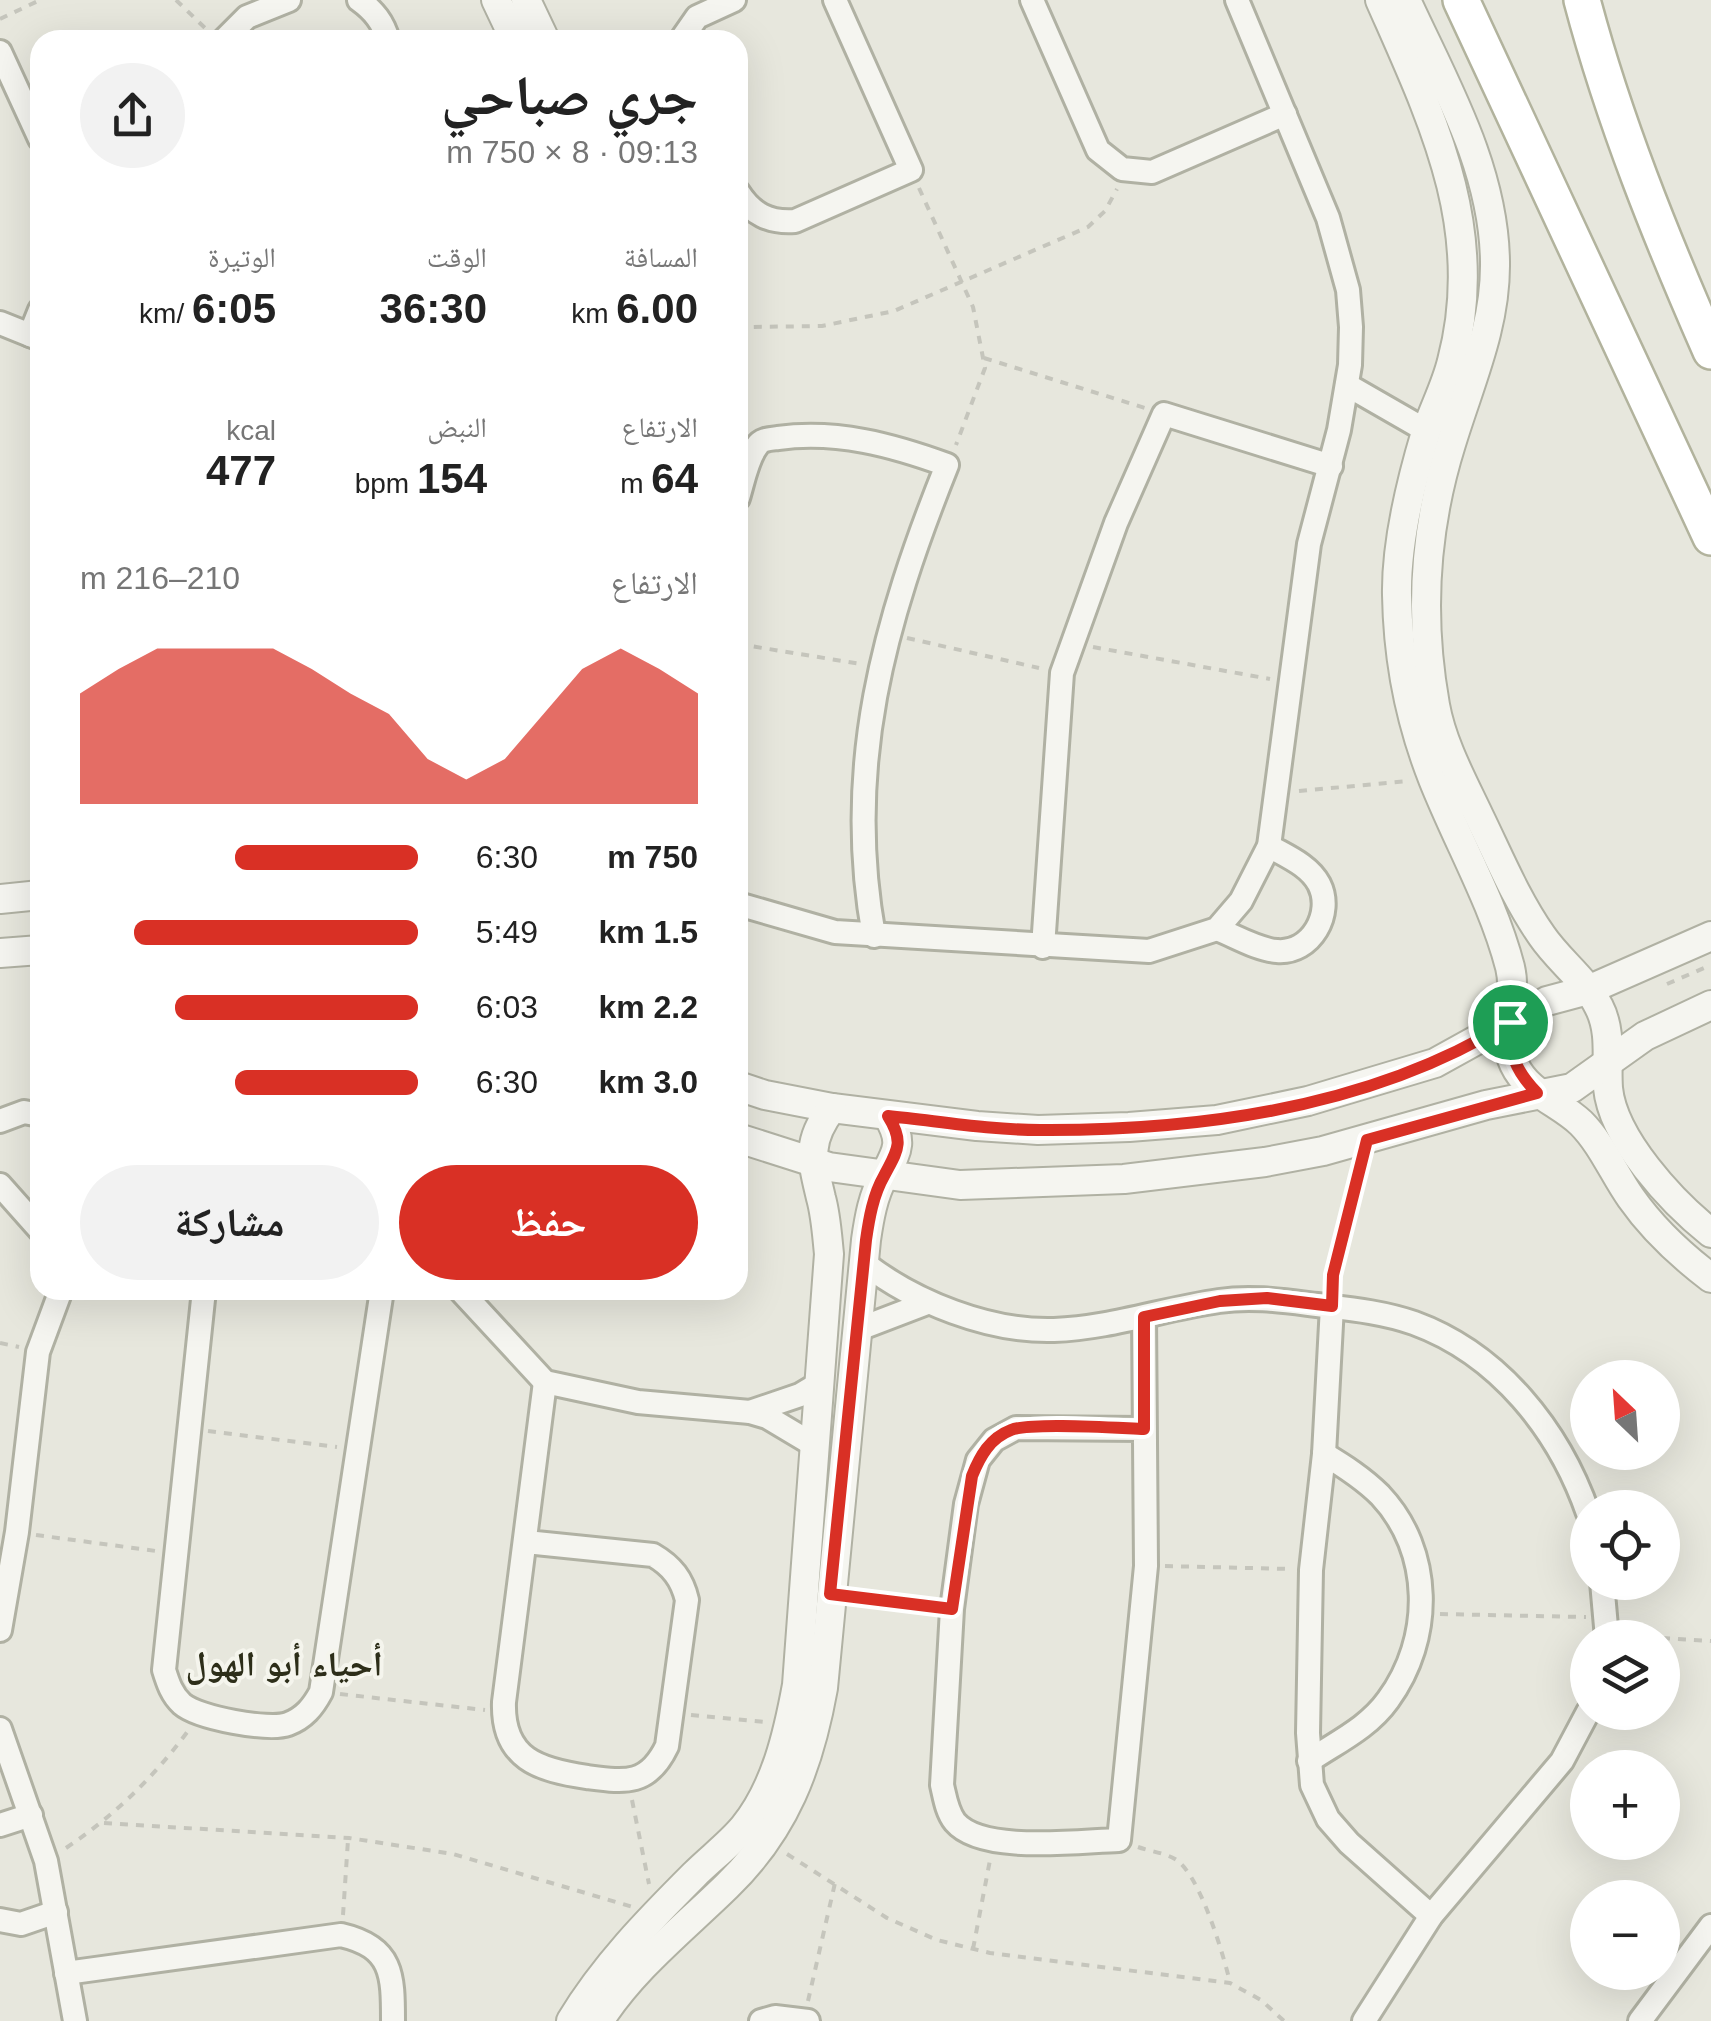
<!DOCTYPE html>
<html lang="ar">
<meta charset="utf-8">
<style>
:root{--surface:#fff;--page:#f2f2f2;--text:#222;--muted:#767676;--accent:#d93025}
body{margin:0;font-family:Helvetica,"Noto Naskh Arabic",sans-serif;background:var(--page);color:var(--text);direction:rtl;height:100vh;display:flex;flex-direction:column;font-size:38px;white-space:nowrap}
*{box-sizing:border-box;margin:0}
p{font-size:32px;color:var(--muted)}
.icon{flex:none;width:55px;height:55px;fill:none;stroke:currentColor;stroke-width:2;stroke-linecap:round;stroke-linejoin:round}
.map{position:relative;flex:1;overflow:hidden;direction:ltr}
.side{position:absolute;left:30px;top:30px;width:718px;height:1270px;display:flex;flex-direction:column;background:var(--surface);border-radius:30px;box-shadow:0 10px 40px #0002;direction:rtl}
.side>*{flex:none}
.needle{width:65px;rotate:335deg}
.fabs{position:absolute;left:1570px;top:1360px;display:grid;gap:20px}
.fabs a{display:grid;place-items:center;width:110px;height:110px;border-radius:50%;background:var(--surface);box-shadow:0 10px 40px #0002;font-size:50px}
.pin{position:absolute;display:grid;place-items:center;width:85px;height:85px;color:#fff;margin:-42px;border:5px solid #fff;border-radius:50%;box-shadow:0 2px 10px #0007}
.round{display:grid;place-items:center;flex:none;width:105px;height:105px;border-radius:52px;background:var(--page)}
.summary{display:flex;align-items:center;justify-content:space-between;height:170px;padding:0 50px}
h1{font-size:55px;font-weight:800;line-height:75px}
.figures{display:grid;grid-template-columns:repeat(3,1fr);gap:15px;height:170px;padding:10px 50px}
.figures div{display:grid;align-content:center}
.figures b{font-size:42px;font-weight:800}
.figures small{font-size:28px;font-weight:400}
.figures p{font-size:28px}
.chart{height:280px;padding:20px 50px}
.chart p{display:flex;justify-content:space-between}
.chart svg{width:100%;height:180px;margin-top:10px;fill:var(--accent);opacity:.7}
.action{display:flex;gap:20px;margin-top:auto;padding:20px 50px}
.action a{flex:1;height:115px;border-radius:60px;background:var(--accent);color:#fff;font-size:40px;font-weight:800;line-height:115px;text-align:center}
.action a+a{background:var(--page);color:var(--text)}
ul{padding:0 50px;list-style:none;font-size:32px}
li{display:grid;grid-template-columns:160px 120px 1fr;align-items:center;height:75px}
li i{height:25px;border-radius:12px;background:var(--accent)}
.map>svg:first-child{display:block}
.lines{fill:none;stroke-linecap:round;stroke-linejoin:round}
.minor-casing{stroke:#b0b1a3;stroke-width:28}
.tertiary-casing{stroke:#b0b1a3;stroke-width:32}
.primary-casing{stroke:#b2b39d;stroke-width:40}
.path{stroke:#c5c5bc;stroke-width:4;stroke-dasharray:8 8;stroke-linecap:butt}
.minor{stroke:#f5f5f0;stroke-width:22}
.tertiary{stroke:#f5f5f0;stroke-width:28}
.primary{stroke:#fff;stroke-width:35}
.route-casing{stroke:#fff;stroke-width:20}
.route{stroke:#d93025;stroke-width:12}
.labels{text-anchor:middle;stroke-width:8;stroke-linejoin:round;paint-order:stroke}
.quarter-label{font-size:35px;font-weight:bold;fill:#2d2e19;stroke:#f5f5ed}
</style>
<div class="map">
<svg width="1711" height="2021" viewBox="0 0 1711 2021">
<rect width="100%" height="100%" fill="#e7e7dd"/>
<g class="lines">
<defs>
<g id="minor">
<path d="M359,0C374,11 383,22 388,40"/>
<polyline points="1032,0 1098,150 1122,169 1152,172 1285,114"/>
<polyline points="224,40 247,17 289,0"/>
<polyline points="681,40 697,17 734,0"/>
<polyline points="0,52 40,139"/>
<path d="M738,192C752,214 769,223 795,221L911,170L835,0"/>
<polyline points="0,323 40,339"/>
<polyline points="30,335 40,310"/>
<polyline points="1347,385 1427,431"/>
<path d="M738,498C743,482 747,459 757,446C761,439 770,439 778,438C837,430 892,445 947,465C884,622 843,767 874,936"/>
<polyline points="738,904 835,932 1149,951 1217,929 1241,901 1269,846 1309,544 1339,430 1350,365 1351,327 1348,290 1328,218 1237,0"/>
<path d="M1217,929C1235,936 1258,950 1277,951C1311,954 1334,913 1319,884C1309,865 1286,856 1269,846"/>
<polyline points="1043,947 1062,673 1116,523 1164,414 1331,466"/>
<polyline points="0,1121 24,1112 40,1115"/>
<polyline points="0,1185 40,1230"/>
<path d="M864,1263C914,1302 989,1332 1054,1330C1110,1328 1163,1309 1219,1301C1252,1296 1284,1301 1317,1305C1350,1309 1382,1312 1414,1323C1499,1354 1559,1430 1588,1513"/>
<path d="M204,1290L164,1670C168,1683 172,1695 182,1704C198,1718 269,1731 288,1724C304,1718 313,1707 321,1692L382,1290"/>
<polyline points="460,1290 545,1382 638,1402 750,1412 767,1417 814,1445"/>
<polyline points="1332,1306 1324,1454 1311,1570 1308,1733 1312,1785 1328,1819 1349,1843 1431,1916"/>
<path d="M1144,1317L1146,1566L1119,1840C1079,1841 982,1854 955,1822C947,1812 945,1798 942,1785L952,1609L966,1504L978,1460L994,1440L1016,1428L1144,1429"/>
<polyline points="859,1329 927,1303"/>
<polyline points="750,1412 800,1395 820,1383"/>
<path d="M526,1542L653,1555C672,1566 682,1579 687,1600L667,1746C648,1786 625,1782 587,1777C539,1770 502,1759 504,1702L545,1382"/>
<polyline points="1602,1582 1607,1638"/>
<polyline points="0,1630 17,1532 38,1352 61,1290"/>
<polyline points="0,1729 46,1861 75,2021"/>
<path d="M1309,1761C1337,1742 1368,1728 1388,1700C1433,1639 1433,1551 1380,1495C1363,1478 1344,1466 1324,1454"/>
<polyline points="0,1825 31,1815"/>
<polyline points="0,1920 21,1924 56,1912"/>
<path d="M66,1973L341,1935C393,1947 393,1975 393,2021"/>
<polyline points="761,2021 775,2017 808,2021"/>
<polyline points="1364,2021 1431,1916 1562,1761 1588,1712"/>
<polyline points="1640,2021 1711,1926"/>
</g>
<g id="tertiary">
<polyline points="496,0 515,40"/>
<polyline points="526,0 545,40"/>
<path d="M1380,0C1432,118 1487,229 1452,361C1446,386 1434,408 1426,432C1411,482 1396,542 1397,595C1398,657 1410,721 1433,779C1458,842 1493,902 1510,967C1518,999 1500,1035 1514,1064C1528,1094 1559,1102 1581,1123C1602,1144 1614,1174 1631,1198C1652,1228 1682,1256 1711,1278"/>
<path d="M1406,0C1444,83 1494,168 1495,262C1496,327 1469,384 1451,444C1424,530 1419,616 1435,705C1442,744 1462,780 1479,816C1499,857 1516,899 1542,936C1559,961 1586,980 1599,1007C1612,1032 1606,1060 1608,1088C1613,1139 1672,1202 1711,1233"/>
<polyline points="0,899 40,895"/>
<polyline points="0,953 40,950"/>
<polyline points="738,1086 765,1095 832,1108 977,1126 1038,1130 1129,1127 1217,1120 1308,1101 1435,1063 1547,1001 1588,990 1711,936"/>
<polyline points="738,1138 829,1167 960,1185 1124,1179 1265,1162 1323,1151 1486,1105 1572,1088 1645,1036 1711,1005"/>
<path d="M571,2021C604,1966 649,1920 694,1875C710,1859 730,1844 744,1827C776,1787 788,1734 797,1685L829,1254C827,1235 826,1216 821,1198C812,1160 806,1142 832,1108"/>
<path d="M599,2021C633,1968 682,1930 727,1886C785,1830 809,1766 823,1688L866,1240C869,1219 873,1195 884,1176C897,1151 904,1143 888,1116"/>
</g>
<g id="primary">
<polyline points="1461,0 1711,537"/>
<path d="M1582,0C1614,121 1661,237 1711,351"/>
</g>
</defs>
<use href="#minor" class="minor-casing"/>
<use href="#tertiary" class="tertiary-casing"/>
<use href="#primary" class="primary-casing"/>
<g class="path">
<polyline points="176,0 206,29"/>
<polyline points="0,19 40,0"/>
<polyline points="919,188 973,307 985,368 956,445"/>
<polyline points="738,325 748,327 822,326 894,311 1088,227 1105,211 1117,189"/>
<polyline points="984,358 1145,408"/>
<polyline points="907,638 1039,668"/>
<polyline points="738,644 861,664"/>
<polyline points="1093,647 1270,679"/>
<polyline points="1299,791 1409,781"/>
<polyline points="1667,984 1711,965"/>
<polyline points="1333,1286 1360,1164"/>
<polyline points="0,1343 19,1347"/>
<polyline points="208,1431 337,1447"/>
<polyline points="36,1535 156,1551"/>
<polyline points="1165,1566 1291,1569"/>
<polyline points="857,1598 932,1606"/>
<polyline points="1440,1614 1586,1617"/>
<polyline points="1629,1636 1655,1638"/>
<polyline points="1662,1638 1711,1641"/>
<polyline points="340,1694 485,1710"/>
<polyline points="691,1715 766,1722"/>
<polyline points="632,1800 649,1884"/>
<polyline points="104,1823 349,1838 453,1854 633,1907"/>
<path d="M1138,1847C1149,1851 1165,1853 1175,1859C1200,1874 1223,1954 1230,1982"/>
<path d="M66,1848C115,1815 153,1778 188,1731"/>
<polyline points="787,1854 887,1918 937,1940 990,1953 1230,1983 1261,2000 1284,2021"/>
<polyline points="343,1915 348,1840"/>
<polyline points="973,1949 990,1860"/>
<polyline points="808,2001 835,1883"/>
</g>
<use href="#minor" class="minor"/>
<use href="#tertiary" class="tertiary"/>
<use href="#primary" class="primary"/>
</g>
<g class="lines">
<defs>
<path id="route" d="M1510,1022C1509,1054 1515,1070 1537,1093L1367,1140L1333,1275L1332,1306L1267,1298L1220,1301L1144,1317V1429C1118,1428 1031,1422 1011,1430C990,1438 980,1456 972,1476L952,1609L830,1594L866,1240C869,1219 873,1195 884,1176C897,1151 905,1143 888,1116C938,1121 989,1130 1040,1130C1199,1131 1373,1107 1510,1022Z"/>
</defs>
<use href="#route" class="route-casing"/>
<use href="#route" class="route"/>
</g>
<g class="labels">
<g class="quarter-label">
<text x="284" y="1676">أحياء أبو الهول</text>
</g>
</g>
</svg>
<div class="fabs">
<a><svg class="needle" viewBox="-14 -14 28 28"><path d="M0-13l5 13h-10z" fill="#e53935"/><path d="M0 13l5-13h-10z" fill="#767676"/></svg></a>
<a><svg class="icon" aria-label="locate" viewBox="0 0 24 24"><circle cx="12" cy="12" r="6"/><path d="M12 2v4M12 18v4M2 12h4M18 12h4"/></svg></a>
<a><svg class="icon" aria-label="layers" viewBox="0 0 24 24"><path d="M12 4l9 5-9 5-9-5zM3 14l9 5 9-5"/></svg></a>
<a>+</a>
<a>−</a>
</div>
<div class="pin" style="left:1510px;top:1022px;background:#1e9e55"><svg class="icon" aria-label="arrive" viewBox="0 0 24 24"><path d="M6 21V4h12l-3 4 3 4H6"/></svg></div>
<section class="side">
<div class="summary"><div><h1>جري صباحي</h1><p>09:13 · 8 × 750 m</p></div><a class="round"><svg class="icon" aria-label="share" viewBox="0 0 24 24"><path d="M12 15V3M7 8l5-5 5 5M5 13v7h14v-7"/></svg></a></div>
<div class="figures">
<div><p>المسافة</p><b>6.00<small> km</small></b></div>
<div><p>الوقت</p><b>36:30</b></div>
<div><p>الوتيرة</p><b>6:05<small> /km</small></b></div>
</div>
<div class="figures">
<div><p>الارتفاع</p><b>64<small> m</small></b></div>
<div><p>النبض</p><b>154<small> bpm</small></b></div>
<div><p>kcal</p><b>477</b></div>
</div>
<div class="chart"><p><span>الارتفاع</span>210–216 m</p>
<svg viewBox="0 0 160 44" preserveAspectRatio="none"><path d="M0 44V17L10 11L20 6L30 6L40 6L50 6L60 11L70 17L80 22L90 33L100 38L110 33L120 22L130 11L140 6L150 11L160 17V44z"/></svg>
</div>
<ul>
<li><b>750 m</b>6:30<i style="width:54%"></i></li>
<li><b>1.5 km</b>5:49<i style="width:84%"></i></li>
<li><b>2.2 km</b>6:03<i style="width:72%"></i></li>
<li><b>3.0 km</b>6:30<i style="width:54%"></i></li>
</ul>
<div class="action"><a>حفظ</a><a>مشاركة</a></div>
</section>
</div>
